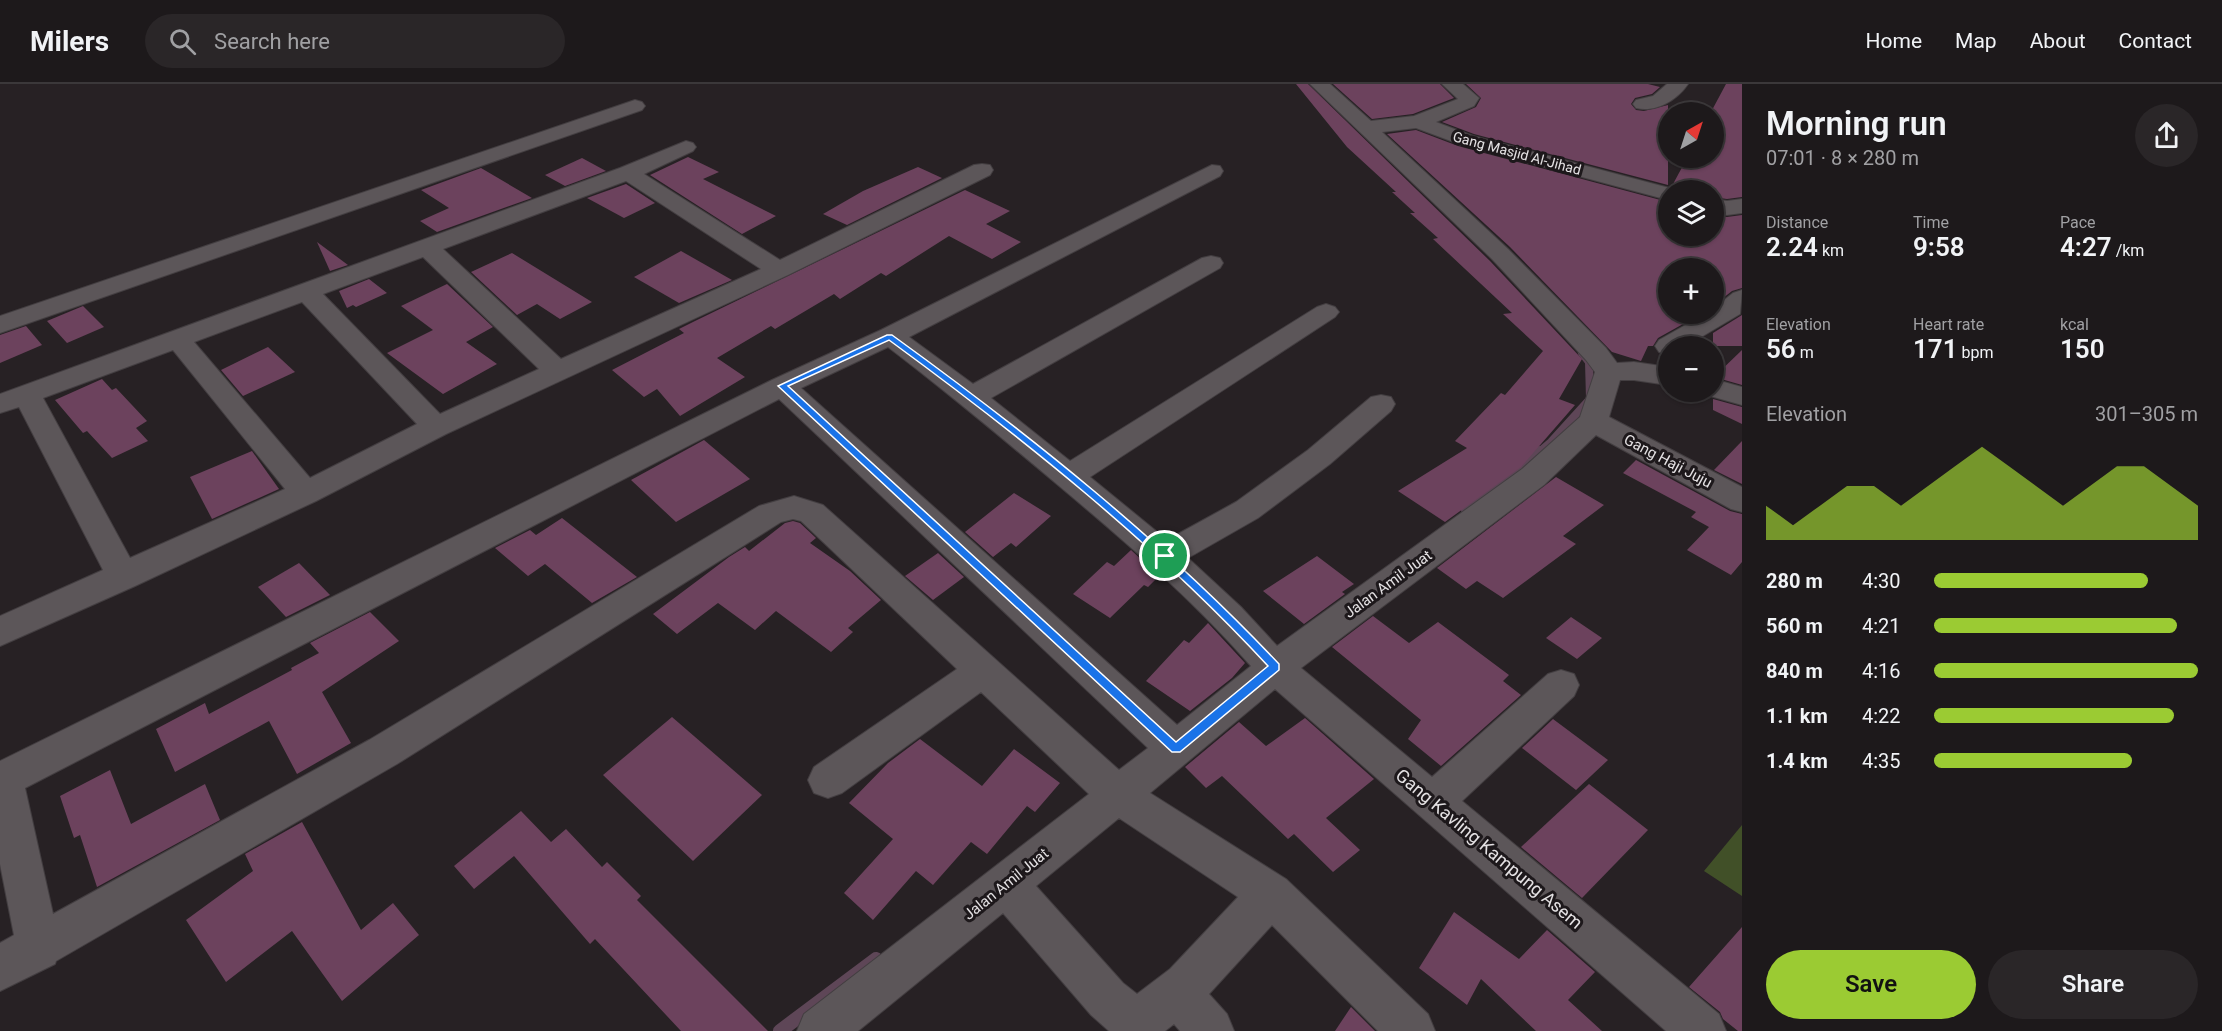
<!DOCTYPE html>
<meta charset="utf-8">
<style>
:root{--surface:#1d191b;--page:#2a2628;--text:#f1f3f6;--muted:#a0a0a3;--line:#3b383a;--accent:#9bcb33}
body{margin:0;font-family:Roboto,sans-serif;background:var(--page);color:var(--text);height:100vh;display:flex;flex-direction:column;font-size:22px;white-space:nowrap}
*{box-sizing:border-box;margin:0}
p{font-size:20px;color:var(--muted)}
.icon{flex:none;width:33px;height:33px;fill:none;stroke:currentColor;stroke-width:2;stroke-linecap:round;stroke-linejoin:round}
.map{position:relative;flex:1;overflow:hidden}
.side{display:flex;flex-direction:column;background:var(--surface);width:480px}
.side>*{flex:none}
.needle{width:39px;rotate:39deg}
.tools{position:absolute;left:1658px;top:18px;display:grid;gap:12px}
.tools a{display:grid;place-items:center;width:66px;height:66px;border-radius:50%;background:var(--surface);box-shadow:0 2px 4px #0004,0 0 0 2px var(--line);font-size:30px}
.pin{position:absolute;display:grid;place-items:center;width:51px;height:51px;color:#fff;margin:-26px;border:3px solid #fff;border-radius:50%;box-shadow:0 2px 6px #0007}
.round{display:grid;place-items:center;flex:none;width:63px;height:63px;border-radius:32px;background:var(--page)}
.headline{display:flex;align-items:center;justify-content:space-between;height:102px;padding:0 24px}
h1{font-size:33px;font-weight:600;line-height:45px}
.figures{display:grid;grid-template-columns:repeat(3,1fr);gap:9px;height:102px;padding:6px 24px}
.figures div{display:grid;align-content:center}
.figures b{font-size:26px;font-weight:600}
.figures small{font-size:16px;font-weight:400}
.figures p{font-size:16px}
.chart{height:168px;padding:12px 24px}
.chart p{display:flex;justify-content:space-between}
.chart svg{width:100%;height:108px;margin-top:6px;fill:var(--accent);opacity:.7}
.primary-button{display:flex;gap:12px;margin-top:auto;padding:12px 24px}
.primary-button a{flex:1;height:69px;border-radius:36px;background:var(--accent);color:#111;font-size:24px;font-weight:600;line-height:69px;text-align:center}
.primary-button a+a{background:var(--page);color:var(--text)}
ul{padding:0 24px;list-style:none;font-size:20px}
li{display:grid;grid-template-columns:96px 72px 1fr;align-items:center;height:45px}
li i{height:15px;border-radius:8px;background:var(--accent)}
header{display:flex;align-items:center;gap:36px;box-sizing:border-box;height:84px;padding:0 30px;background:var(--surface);border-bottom:2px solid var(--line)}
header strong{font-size:28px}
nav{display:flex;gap:33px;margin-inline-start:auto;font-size:21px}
.search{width:420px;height:54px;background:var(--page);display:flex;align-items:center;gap:15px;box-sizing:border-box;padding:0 21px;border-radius:33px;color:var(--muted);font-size:22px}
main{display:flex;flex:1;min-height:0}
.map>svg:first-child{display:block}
.green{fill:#415028}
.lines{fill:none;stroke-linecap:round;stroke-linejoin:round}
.stream-far2{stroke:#5e4657;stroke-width:8}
.stream-far1{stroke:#5e4657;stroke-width:10}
.stream{stroke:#5e4657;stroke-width:14}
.building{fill:#6c425d}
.minor-casing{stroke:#433e41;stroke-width:2}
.minor{fill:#5c5659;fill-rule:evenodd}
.route{fill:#1a73e8;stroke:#fff;stroke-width:1.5;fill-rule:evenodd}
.labels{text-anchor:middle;stroke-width:6;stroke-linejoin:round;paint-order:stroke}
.far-street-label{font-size:14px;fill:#e4e1e3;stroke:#1d181b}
.street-label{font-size:15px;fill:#e4e1e3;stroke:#1d181b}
.near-street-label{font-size:18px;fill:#e4e1e3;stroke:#1d181b}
</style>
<header>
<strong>Milers</strong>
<div class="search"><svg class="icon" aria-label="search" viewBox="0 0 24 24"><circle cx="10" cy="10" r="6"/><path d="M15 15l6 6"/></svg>Search here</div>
<nav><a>Home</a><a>Map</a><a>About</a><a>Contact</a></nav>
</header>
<main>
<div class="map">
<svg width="1742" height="947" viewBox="0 0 1742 947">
<rect width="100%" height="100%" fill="#272124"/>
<polygon class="green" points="1742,741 1742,812 1704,787"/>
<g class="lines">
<polyline class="stream-far2" points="1538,369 1551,358 1590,315 1589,278 1582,269"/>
<polyline class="stream-far1" points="1466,426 1540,367"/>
<polyline class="stream" points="780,947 876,875"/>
</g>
<g class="building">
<polygon points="1296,0 1308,0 1490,177 1582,275 1559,315 1575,321 1521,383 1445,438 1398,407 1467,364 1455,357 1501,309 1505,311 1543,267 1503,230 1512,229 1433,155 1438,154 1410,129 1415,129 1392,108 1396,108 1347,63"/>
<polygon points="1333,0 1440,0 1454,14 1413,30 1372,35"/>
<polygon points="1466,0 1648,0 1660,3 1652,10 1635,14 1631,20 1636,26 1644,27 1668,21 1668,101 1474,50 1442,38 1476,23 1481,14"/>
<polygon points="1726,0 1742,0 1742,113 1727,115 1713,113 1713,106 1679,106 1672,102 1687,74 1713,74 1713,28 1711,28"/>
<polygon points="1416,46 1458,62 1668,118 1668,152 1713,152 1713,131 1727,133 1742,131 1742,204 1732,207 1713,222 1713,184 1668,184 1668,230 1701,230 1658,254 1653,262 1648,262 1641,277 1612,268 1510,163 1387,50"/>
<polygon points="688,73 719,88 703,95 776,132 742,150 650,91"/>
<polygon points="582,74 606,87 565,102 545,91"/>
<polygon points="918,83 942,94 847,141 823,130 863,107"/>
<polygon points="481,84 532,114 437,148 420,137 449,124 421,106"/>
<polygon points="626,100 655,119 624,134 587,114"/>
<polygon points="965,106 1010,127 986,140 1021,158 992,175 949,152 886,192 881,189 840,215 834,210 775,245 771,242 717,274 745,293 680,332 657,305 644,313 612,286 684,249 679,245 695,237"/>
<polygon points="317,158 348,181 330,187"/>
<polygon points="681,167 732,196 679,219 634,193"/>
<polygon points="512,169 592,218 560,235 537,220 517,231 471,188"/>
<polygon points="369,195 387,209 356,223 353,221 347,224 339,207"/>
<polygon points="447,200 493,243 466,258 497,280 443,310 387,269 433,246 401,222"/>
<polygon points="83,222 104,243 67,259 47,237"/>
<polygon points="1742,231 1742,262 1713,262 1713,249"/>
<polygon points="26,242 42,261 0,279 0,251"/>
<polygon points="268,263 295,288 243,312 221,286"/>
<polygon points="1742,266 1742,301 1714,293"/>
<polygon points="102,295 112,306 116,304 147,337 136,344 148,357 112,374 87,347 83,349 55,316"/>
<polygon points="1713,315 1742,323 1742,340 1713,326"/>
<polygon points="704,356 750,395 676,438 631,396"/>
<polygon points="1742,357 1742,400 1714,386"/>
<polygon points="252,367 279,405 212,435 190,393"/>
<polygon points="1636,376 1730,427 1742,430 1742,478 1731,491 1687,466 1709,443 1691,433 1696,428 1623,389"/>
<polygon points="1556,393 1604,421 1563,452 1576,460 1503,514 1477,497 1466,505 1437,484"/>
<polygon points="1014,409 1051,432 1016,463 1011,459 993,473 965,448"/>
<polygon points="562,434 637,493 592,519 545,480 528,492 495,464 530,446 536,451"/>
<polygon points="793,437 800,439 816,454 810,459 850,487 881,516 848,544 853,548 831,568 776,527 755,546 718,519 677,550 653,530 729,473 745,463 749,467 785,439"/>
<polygon points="1131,466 1159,492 1148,503 1144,501 1110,534 1073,510 1107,478 1114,482"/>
<polygon points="938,469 964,493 933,516 905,492"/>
<polygon points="1317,472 1354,500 1342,508 1345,510 1304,540 1263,507"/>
<polygon points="299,479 330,511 286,533 258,503"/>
<polygon points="370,528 399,557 322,608 351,659 297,690 269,637 175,688 156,645 205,619 209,630 292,586 291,584 319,569 310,559"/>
<polygon points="1373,532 1409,559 1438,538 1509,591 1503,597 1521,611 1441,682 1408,655 1421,636 1332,563"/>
<polygon points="1571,533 1602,554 1577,575 1546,554"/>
<polygon points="1208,539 1245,579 1232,594 1190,627 1146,597 1184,556 1189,559"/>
<polygon points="672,633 762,711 693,777 603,691"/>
<polygon points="1305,634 1374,695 1326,734 1360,766 1333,788 1294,750 1288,755 1222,692 1206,704 1185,683 1239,638 1266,662"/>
<polygon points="1553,635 1608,676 1576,706 1522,664"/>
<polygon points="920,655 982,702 1014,665 1060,699 1035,728 1027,722 987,770 971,758 933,801 916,787 873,836 844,809 893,755 849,719 888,679"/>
<polygon points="110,686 131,740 205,700 220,736 97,803 80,751 74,754 60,712"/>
<polygon points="1589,700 1648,746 1582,814 1521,763"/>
<polygon points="521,727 551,758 566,745 602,783 607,778 641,812 637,816 768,947 681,947 595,855 590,860 514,772 474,805 454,782"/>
<polygon points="302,738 361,846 393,819 419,851 342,917 292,847 226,898 186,836 253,787 245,770"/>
<polygon points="1454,828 1519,875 1547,846 1595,888 1568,916 1602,947 1536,947 1481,895 1467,921 1419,884"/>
<polygon points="1742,843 1742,947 1738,947 1723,935 1720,928 1689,903"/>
<polygon points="1351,923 1375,947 1335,947"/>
</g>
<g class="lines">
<defs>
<g id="minor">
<path d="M1310,0H1330L1371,37L1414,32L1458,15L1442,0H1463L1479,14L1474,22L1436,38L1473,52L1677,106H1668V116L1459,60L1416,44L1382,48L1508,165L1606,264L1617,279L1634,278L1668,283V301L1634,296H1620L1609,333L1742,403V428L1731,425L1596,351L1544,401L1301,584L1432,693L1548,590L1561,586L1574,590L1579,601L1574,612L1462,717L1719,930L1726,947H1666L1275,605L1150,709L1286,795L1428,930L1435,947H1378L1272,841L1209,910L1227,930L1234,947H1180L1174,940L1165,947H1109L1091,931L1003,829L858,947H797L804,930L1089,710L981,608L842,709L828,714L814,709L808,696L814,683L957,585L801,437L793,435L781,438L397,680L56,877L55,880L0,907V859L14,851L0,780V677L772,296L881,246L1212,81L1220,82L1223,87L1220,92L909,253L973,300L1202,174L1211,172L1220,174L1223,179L1220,184L991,314L1070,377L1317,223L1326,220L1335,223L1339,228L1335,233L1090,393L1167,456L1236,418L1308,366L1371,313L1381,311L1391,313L1395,320L1391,327L1330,380L1258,434L1188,474L1241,523L1277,562L1522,385L1580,333L1595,288L1586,276L1492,175ZM888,263C946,307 1002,354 1058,401C1127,459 1190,513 1251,582L1177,641L801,304ZM779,315L1148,664L1119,686L823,421L794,412L759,422L369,656L53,830L25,704ZM1119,734L1238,813L1170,885L1137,910L1123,899L1036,802Z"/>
<path d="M1667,0H1688C1677,16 1656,29 1636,24L1633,20L1636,16L1653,12Z"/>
<polygon points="635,16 642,18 645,22 642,26 0,249 0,232"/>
<path d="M686,57L693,59L696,63L693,67L644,90L780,176L974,81L982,80L990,81L993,86L990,91L788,191L446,350L316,417L135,502L0,562V532L103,486L19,323L0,329V310L620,84ZM626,97L761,185L561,275L443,165ZM423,173L539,285L440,330L323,210ZM302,218L417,340L310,394L194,258ZM173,266L285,405L130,474L43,314Z"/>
<polygon points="1713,115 1727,117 1742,115 1742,129 1727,131 1713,129"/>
<polygon points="1742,206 1740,230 1686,262 1668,262 1668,270 1659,268 1655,262 1659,256 1705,230 1713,230 1713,225 1733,209"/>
<polygon points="1713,295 1742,303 1742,321 1703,310 1701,308 1713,308"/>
</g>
</defs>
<use href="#minor" class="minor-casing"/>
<use href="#minor" class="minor"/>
</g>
<path class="route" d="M887,251H892C1029,350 1163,457 1279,580V586L1180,668H1172L778,302ZM889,256C1023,354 1155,460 1268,582L1176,658L788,302Z"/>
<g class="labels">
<g class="far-street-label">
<text transform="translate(1517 69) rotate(15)" y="5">Gang Masjid Al-Jihad</text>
</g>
<g class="street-label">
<text transform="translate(1668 377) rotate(28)" y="5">Gang Haji Juju</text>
<text transform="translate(1388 500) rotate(-36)" y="5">Jalan Amil Juat</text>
<text transform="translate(1006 800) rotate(-39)" y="5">Jalan Amil Juat</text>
</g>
<g class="near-street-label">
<text transform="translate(1489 765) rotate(40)" y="6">Gang Kavling Kampung Asem</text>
</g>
</g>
</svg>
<div class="tools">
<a><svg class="needle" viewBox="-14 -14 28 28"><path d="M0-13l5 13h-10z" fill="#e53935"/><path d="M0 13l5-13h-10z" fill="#a0a0a3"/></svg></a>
<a><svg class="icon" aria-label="layers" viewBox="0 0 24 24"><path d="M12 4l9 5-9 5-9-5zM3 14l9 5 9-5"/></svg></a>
<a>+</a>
<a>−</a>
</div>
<div class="pin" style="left:1165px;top:472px;background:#1e9e55"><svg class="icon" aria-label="arrive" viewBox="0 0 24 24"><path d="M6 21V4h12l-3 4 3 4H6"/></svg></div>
</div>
<section class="side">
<div class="headline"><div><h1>Morning run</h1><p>07:01 · 8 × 280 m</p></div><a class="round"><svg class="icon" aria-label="share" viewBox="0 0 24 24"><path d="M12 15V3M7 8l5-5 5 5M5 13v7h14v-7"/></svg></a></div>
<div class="figures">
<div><p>Distance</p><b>2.24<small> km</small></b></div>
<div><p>Time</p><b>9:58</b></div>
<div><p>Pace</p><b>4:27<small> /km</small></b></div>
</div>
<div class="figures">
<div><p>Elevation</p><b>56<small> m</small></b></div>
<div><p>Heart rate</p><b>171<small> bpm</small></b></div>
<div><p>kcal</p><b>150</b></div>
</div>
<div class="chart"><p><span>Elevation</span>301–305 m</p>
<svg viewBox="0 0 160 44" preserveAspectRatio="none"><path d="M0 44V30L10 38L20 30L30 22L40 22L50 30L60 22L70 14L80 6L90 14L100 22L110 30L120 22L130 14L140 14L150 22L160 30V44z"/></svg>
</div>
<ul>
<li><b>280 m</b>4:30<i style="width:81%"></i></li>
<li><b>560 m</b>4:21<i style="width:92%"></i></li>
<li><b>840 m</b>4:16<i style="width:100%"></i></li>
<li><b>1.1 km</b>4:22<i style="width:91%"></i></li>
<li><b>1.4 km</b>4:35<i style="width:75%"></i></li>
</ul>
<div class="primary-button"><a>Save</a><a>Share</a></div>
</section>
</main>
